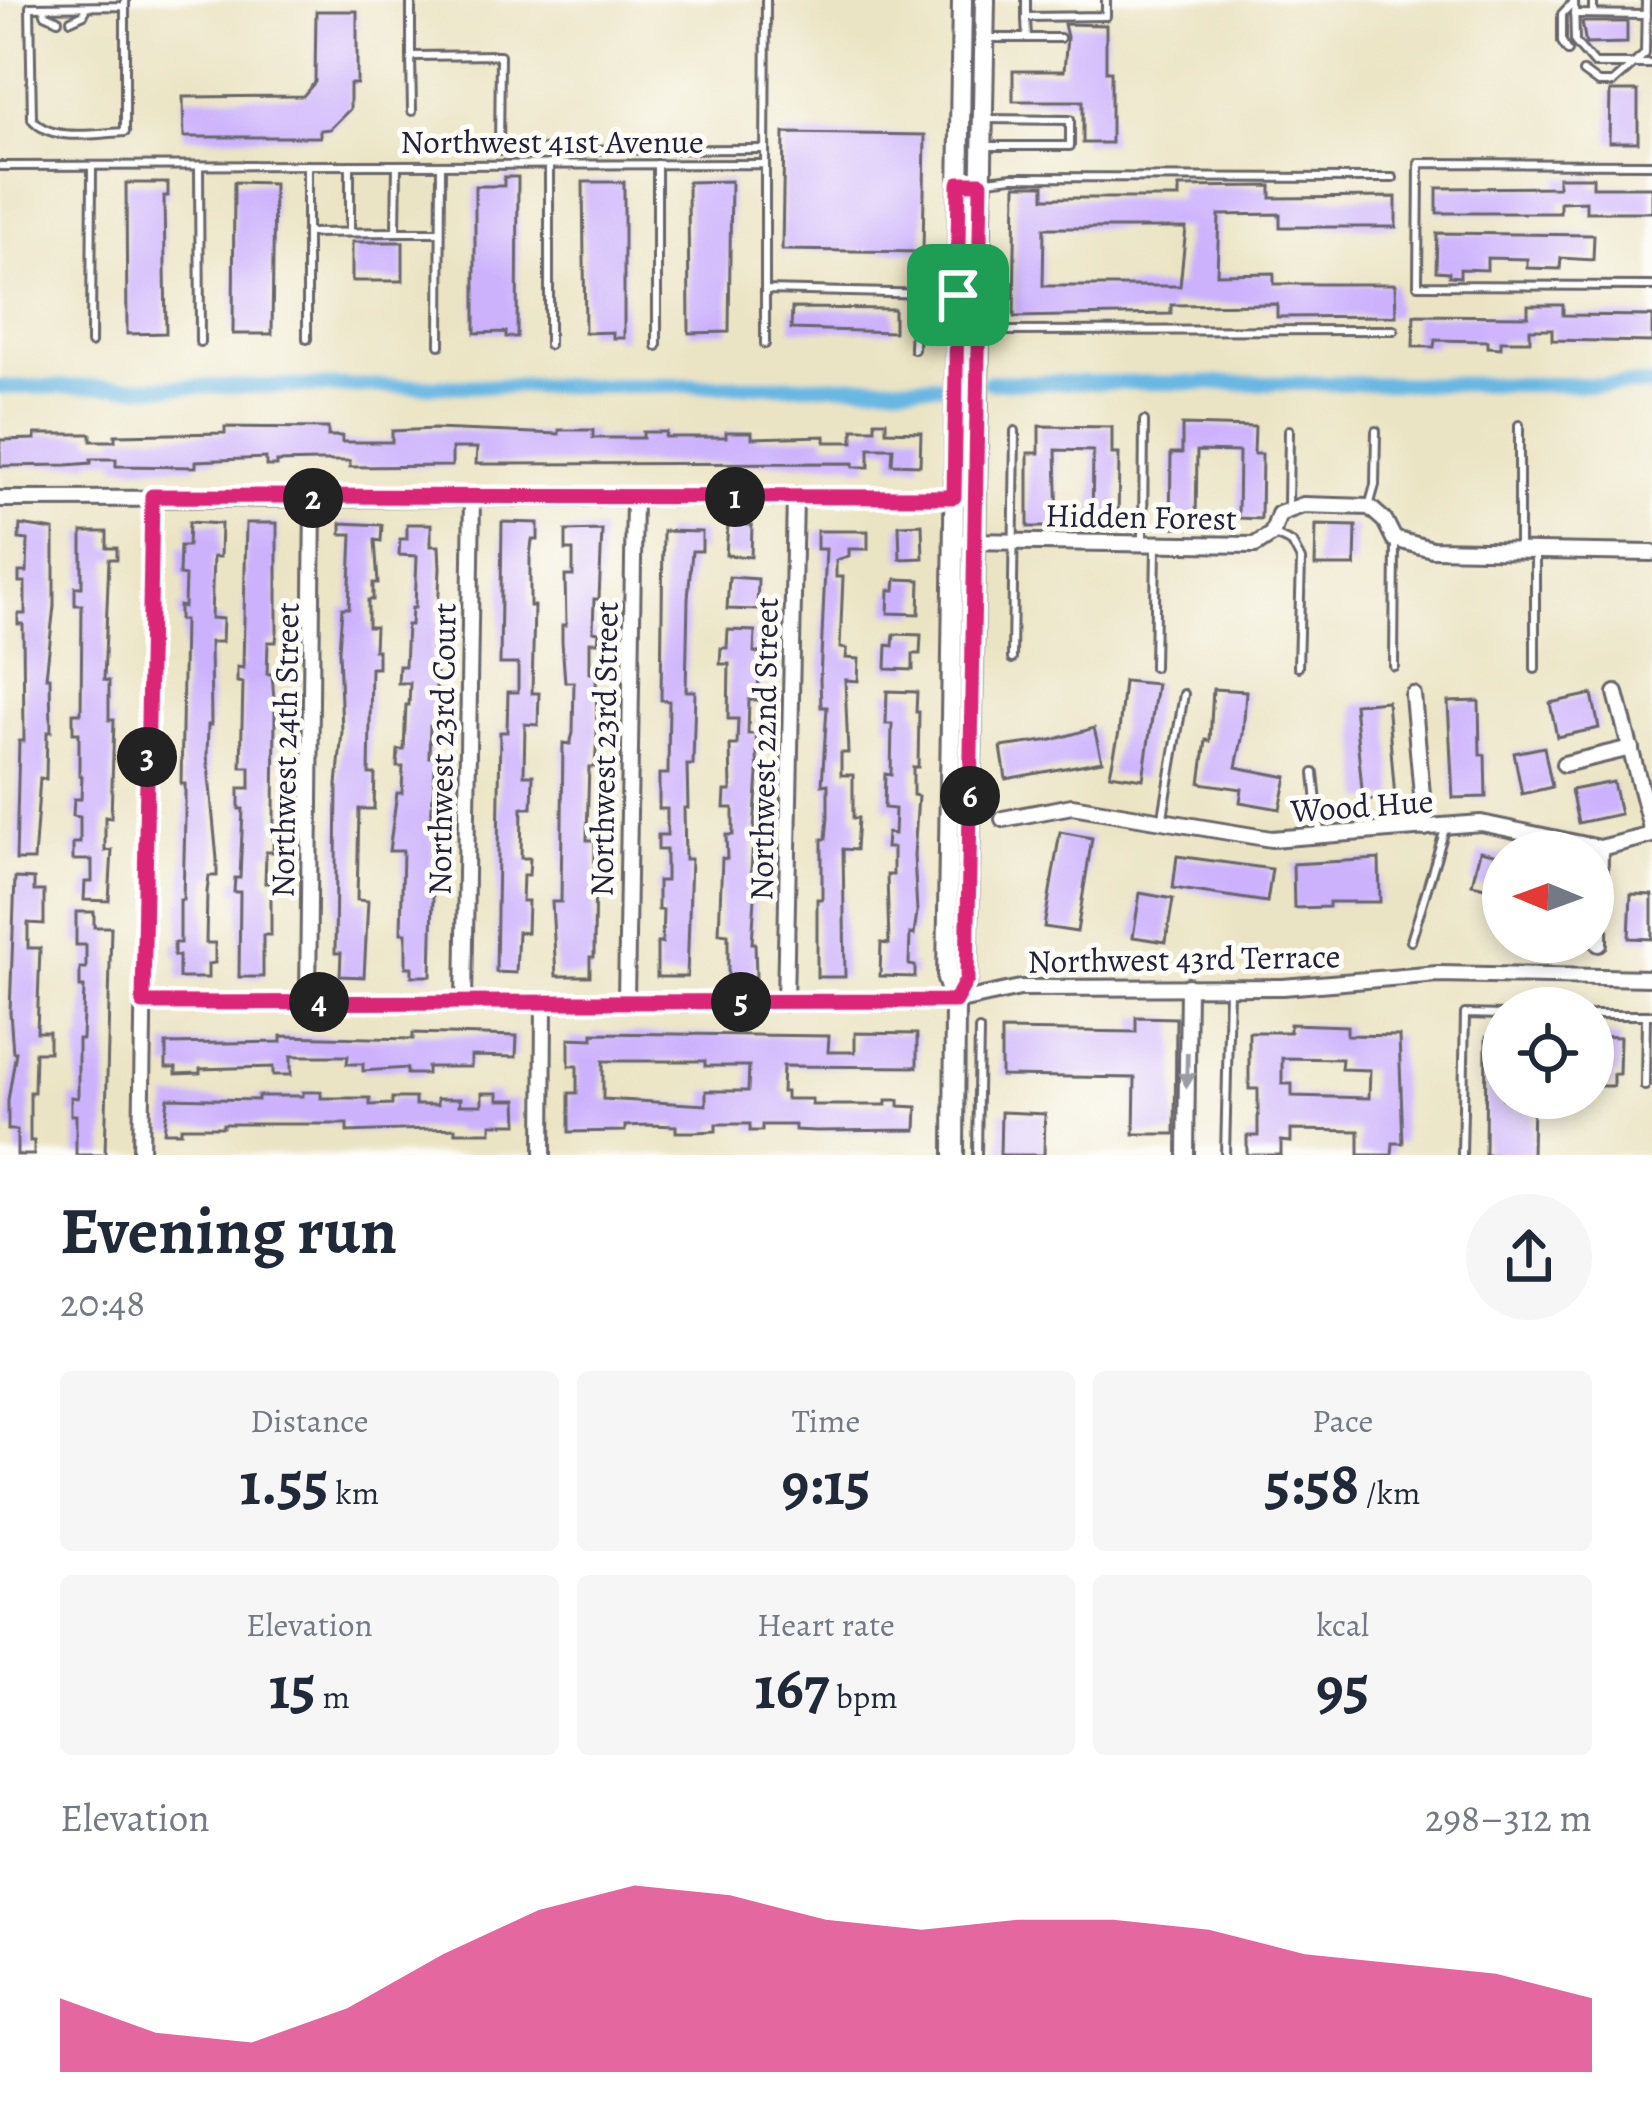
<!DOCTYPE html>
<meta charset="utf-8">
<style>
:root{--surface:#fff;--page:#f6f6f7;--text:#1f2937;--muted:#747a83;--accent:#db2777}
body{margin:0;font-family:Alegreya,serif;background:var(--page);color:var(--text);height:100vh;display:flex;flex-direction:column;font-size:45px;white-space:nowrap}
*{box-sizing:border-box;margin:0}
p{font-size:39px;color:var(--muted)}
.icon{flex:none;width:66px;height:66px;fill:none;stroke:currentColor;stroke-width:2;stroke-linecap:round;stroke-linejoin:round}
.map{position:relative;height:1155px;overflow:hidden}
.details{display:flex;flex-direction:column;background:var(--surface);flex:1}
.details>*{flex:none}
.needle{width:78px;rotate:271deg}
.tools{position:absolute;left:1482px;top:831px;display:grid;gap:24px}
.tools a{display:grid;place-items:center;width:132px;height:132px;border-radius:50%;background:var(--surface);box-shadow:0 6px 18px #0003;font-size:60px}
.pin{position:absolute;display:grid;place-items:center;width:102px;height:102px;color:#fff;margin:-51px;border-radius:24px;box-shadow:0 6px 18px #0006}
.km{position:absolute;width:60px;height:60px;margin:-30px;border-radius:50%;background:#222;color:#fff;font-size:33px;line-height:60px;text-align:center}
.round{display:grid;place-items:center;flex:none;width:126px;height:126px;border-radius:63px;background:var(--page)}
.overview{display:flex;align-items:center;justify-content:space-between;height:204px;padding:0 60px}
h1{font-size:66px;font-weight:600;line-height:90px}
.figures{display:grid;grid-template-columns:repeat(3,1fr);gap:18px;height:204px;padding:12px 60px}
.figures div{display:grid;align-content:center;border-radius:12px;background:var(--page);text-align:center}
.figures b{font-size:60px;font-weight:600}
.figures small{font-size:33px;font-weight:400}
.figures p{font-size:33px}
.chart{height:336px;padding:24px 60px}
.chart p{display:flex;justify-content:space-between}
.chart svg{width:100%;height:216px;margin-top:12px;fill:var(--accent);opacity:.7}
.map>svg:first-child{display:block}
.lines{fill:none;stroke-linecap:round;stroke-linejoin:round}
.canal{stroke:#69b7e3;stroke-width:15}
.building{fill:#ccb1fd;fill-rule:evenodd}
.lane-casing{stroke:#68666b;stroke-width:12}
.street-casing{stroke:#68666b;stroke-width:20}
.secondary-casing{stroke:#68666b;stroke-width:24}
.lane{stroke:#fff;stroke-width:6}
.street{stroke:#fff;stroke-width:14}
.secondary{stroke:#fff;stroke-width:18}
.oneway{fill:#9c9ca7}
.route-casing{stroke:#fff;stroke-width:24}
.route{stroke:#db2777;stroke-width:15}
.labels{text-anchor:middle;stroke-width:10;stroke-linejoin:round;paint-order:stroke}
.street-label{font-size:33px;fill:#22223b;stroke:#fdfcf7}
</style>
<div class="map">
<svg width="1652" height="1155" viewBox="0 0 1652 1155">
<rect width="100%" height="100%" fill="#fdfcf7"/>
<filter id="ink" filterUnits="userSpaceOnUse"><feTurbulence type="fractalNoise" baseFrequency=".00833" numOctaves="2"/><feDisplacementMap in="SourceGraphic" scale="24" xChannelSelector="R" yChannelSelector="G"/><feConvolveMatrix kernelMatrix="1 2 1 2 8 2 1 2 1" color-interpolation-filters="sRGB"/></filter>
<filter id="wash" filterUnits="userSpaceOnUse"><feTurbulence type="fractalNoise" baseFrequency=".004" numOctaves="4" result="noise"/><feDisplacementMap in="SourceGraphic" scale="48" xChannelSelector="R" yChannelSelector="G"/><feGaussianBlur stdDeviation="2.7" result="paint"/><feColorMatrix in="noise" values="0 0 0 0 0 0 0 0 0 0 0 0 0 0 0 0 0 1.4 0 .05"/><feComposite in="paint" operator="in"/></filter>
<g filter="url(#wash)">
<rect width="100%" height="100%" fill="#ebe4c4"/>
<g class="lines">
<g class="canal">
<polyline points="989,382 1652,385"/>
<polyline points="0,387 941,385"/>
</g>
</g>
<g id="blocks">
<g class="building">
<polygon points="316,11 357,11 357,84 350,84 350,109 330,129 320,130 320,137 184,137 183,97 303,96 315,82"/>
<polygon points="1582,22 1627,22 1627,43 1586,44"/>
<polygon points="1064,24 1106,25 1106,71 1111,71 1111,143 1083,143 1083,101 1013,101 1013,71 1064,71 1067,37"/>
<polygon points="1610,91 1638,91 1638,142 1609,142"/>
<polygon points="784,133 925,135 923,252 782,250"/>
<polygon points="504,177 518,177 517,337 506,337 506,332 475,333 475,186 504,186"/>
<polygon points="1558,177 1593,177 1593,187 1652,187 1652,212 1586,212 1586,201 1560,202 1560,213 1437,213 1437,188 1558,187"/>
<polygon points="731,181 729,332 689,333 688,182"/>
<polygon points="234,182 274,183 272,334 233,334"/>
<polygon points="583,182 624,182 624,338 613,338 613,332 585,333"/>
<polygon points="126,183 168,183 168,196 164,196 166,333 127,334"/>
<path d="M1016,185H1044V198H1179V187L1271,186V198L1396,197V227H1280V214L1219,215L1217,274L1274,273V284H1395L1396,316L1277,317V304L1171,305V314L1014,317ZM1044,228H1186L1180,286H1043Z"/>
<polygon points="1437,233 1594,235 1593,260 1561,258 1560,269 1527,268 1527,259 1487,258 1487,270 1460,269 1460,277 1449,276 1449,272 1436,271"/>
<rect x="352" y="242" width="51" height="39"/>
<polygon points="1528,305 1563,305 1563,315 1652,316 1652,342 1552,340 1552,329 1530,329 1530,341 1501,341 1501,348 1487,347 1487,341 1435,340 1434,347 1413,347 1414,315 1528,316"/>
<polygon points="792,308 894,309 894,332 791,329"/>
<polygon points="875,421 886,421 886,431 921,432 920,465 892,464 893,448 869,448 869,467 853,467 853,463 476,464 477,448 452,448 452,466 350,467 350,461 318,461 277,462 277,466 266,466 266,458 196,461 196,467 116,466 116,459 91,459 91,463 67,465 0,466 0,440 35,439 35,434 91,434 91,441 115,441 115,435 225,433 225,427 328,428 328,436 342,436 342,442 392,442 392,431 434,429 559,434 559,430 593,430 593,438 643,438 643,432 666,432 665,437 726,437 726,432 752,432 752,438 825,436 825,442 853,442 853,429 875,429"/>
<polygon points="1182,425 1255,427 1254,454 1262,454 1261,519 1238,518 1239,452 1197,451 1196,528 1170,527 1171,453 1182,453"/>
<polygon points="1039,426 1112,427 1112,454 1119,454 1118,529 1092,528 1093,451 1056,450 1058,527 1028,527 1028,453 1039,453"/>
<polygon points="189,522 221,524 220,557 213,557 211,618 223,619 222,642 210,642 211,725 208,725 207,755 217,859 217,876 209,876 207,892 206,943 215,943 215,963 208,964 208,978 179,978 179,956 174,956 174,943 180,943 180,900 183,900 185,817 185,784 181,784 184,620 179,620 179,606 184,607 185,576 179,575 180,546 188,546"/>
<polygon points="502,522 538,523 538,540 532,540 530,557 530,606 534,606 532,693 539,693 538,725 525,724 524,775 533,775 532,808 522,808 521,858 530,858 529,875 523,875 522,901 528,901 527,933 518,932 516,973 496,972 500,732 507,732 508,692 518,692 518,664 500,664"/>
<polygon points="246,523 277,523 277,630 276,642 268,642 267,674 272,674 275,713 274,818 273,852 266,852 265,883 271,883 271,935 263,935 263,977 239,977 240,892 234,892 235,878 240,878 243,809 239,809 239,788 250,788 250,767 241,767 243,683 237,682 237,667 243,668"/>
<polygon points="341,523 382,525 381,541 375,540 378,583 373,583 373,600 368,600 368,627 375,627 374,650 378,650 378,668 371,668 369,774 375,774 374,809 359,809 357,900 368,901 364,977 340,976 341,953 335,953 337,785 342,732 339,650 342,608 349,608 352,534 341,534"/>
<polygon points="407,524 431,524 431,546 439,546 440,567 437,642 433,642 432,670 436,670 436,713 435,726 430,726 429,757 436,757 431,818 435,818 431,976 412,976 412,967 406,967 406,933 401,933 403,851 389,851 397,793 402,793 403,767 397,767 398,750 404,750 406,705 409,705 410,683 398,683 399,666 405,666 407,625 411,625 412,608 415,608 417,556 399,555 400,539 407,539"/>
<polygon points="728,524 752,525 751,557 726,555"/>
<polygon points="922,524 923,558 900,559 899,525"/>
<polygon points="20,525 54,530 54,606 46,677 50,677 51,732 47,732 46,779 40,778 34,860 16,860 19,741 24,741 23,624 18,624 18,614 25,614 25,582 19,582 19,572 27,572 28,540 19,539"/>
<polygon points="1316,525 1356,526 1355,566 1315,566"/>
<polygon points="602,530 599,599 594,599 593,631 599,632 598,642 590,642 590,673 596,673 597,734 595,767 589,767 588,798 587,840 595,840 594,957 590,957 590,976 556,976 552,902 561,902 563,743 570,744 573,733 574,682 565,682 562,641 562,625 566,625 565,576 573,576 573,550 566,550 566,531"/>
<polygon points="663,531 702,532 702,551 692,551 688,599 686,691 695,691 693,765 687,765 688,808 684,808 685,859 691,859 687,977 657,977 657,943 662,943 663,910 658,910 658,881 666,881 666,850 658,850 658,835 667,835 667,809 659,809 659,774 668,774 669,701 661,700"/>
<polygon points="817,531 868,531 868,549 849,549 849,556 836,560 836,577 843,577 840,648 847,649 846,658 859,659 858,681 845,680 848,753 841,753 841,775 853,775 853,818 858,818 856,850 843,849 845,977 817,977 817,899 822,899 822,839 826,839 828,817 828,784 822,785 827,707 821,707 820,680 826,549 817,549"/>
<polygon points="82,532 107,532 107,548 117,548 117,559 109,559 104,680 109,681 109,720 114,720 111,818 105,817 105,851 112,850 109,901 84,900 85,882 92,882 92,860 73,860 73,843 80,843 80,817 73,816 74,799 81,799 82,776 79,776 79,733 73,733 73,713 81,713 82,605 75,605 75,587 82,587"/>
<polygon points="729,577 758,579 757,610 727,609"/>
<polygon points="896,579 920,580 919,614 888,613 889,590 895,590"/>
<polygon points="728,630 755,631 754,652 759,653 758,700 749,700 748,734 756,734 758,775 750,883 756,883 752,943 755,943 756,977 728,977 728,934 719,933 722,858 727,859 726,835 733,835 733,808 724,808 725,791 731,791 730,745 737,745 738,719 728,719 729,664 720,664 721,648 727,648"/>
<polygon points="894,634 921,635 920,654 913,654 913,670 886,669 887,645 893,646"/>
<polygon points="1124,681 1157,684 1143,779 1110,774 1119,732"/>
<polygon points="1213,689 1246,691 1243,734 1236,767 1287,777 1280,809 1240,802 1242,789 1200,783 1206,740 1210,741"/>
<polygon points="887,691 917,692 916,712 919,712 918,767 913,767 913,795 918,796 914,855 917,912 914,935 910,934 909,965 915,966 915,977 880,976 881,943 889,944 887,875 893,875 893,848 886,848 887,833 894,834 895,809 884,808 885,774 891,775 892,724 886,724"/>
<polygon points="1592,694 1599,728 1557,737 1550,703"/>
<polygon points="1387,701 1395,798 1363,800 1354,704"/>
<polygon points="1479,701 1480,755 1485,755 1486,797 1453,798 1448,702"/>
<polygon points="1094,728 1102,761 1006,779 1001,747 1052,740"/>
<polygon points="1544,747 1552,787 1522,794 1514,753"/>
<polygon points="1613,782 1620,814 1578,823 1571,790"/>
<polygon points="1060,832 1092,838 1077,932 1044,927"/>
<polygon points="1480,851 1503,856 1503,891 1472,884"/>
<polygon points="1177,856 1272,869 1267,902 1173,888"/>
<polygon points="1379,859 1380,902 1329,902 1329,907 1294,908 1293,864"/>
<polygon points="15,878 34,879 34,891 44,891 44,924 28,923 28,948 40,948 37,1032 49,1032 49,1052 35,1052 34,1092 30,1092 30,1141 34,1141 34,1155 17,1155 17,1130 8,1130 8,1100 16,1052 13,1052 10,1012"/>
<polygon points="1140,893 1173,899 1166,942 1133,937"/>
<polygon points="1631,894 1652,895 1652,939 1629,938"/>
<polygon points="76,912 94,912 94,927 111,927 105,1155 76,1155 76,1115 71,1115 71,1097 78,1098 78,1039 82,1039 84,987 80,987 80,968 86,968 86,945 76,945"/>
<polygon points="1136,1017 1176,1018 1175,1134 1134,1134 1135,1078 1001,1076 1001,1030 1136,1032"/>
<path d="M1290,1024L1347,1026V1035L1399,1036L1403,1143H1393L1392,1155H1359V1131L1291,1130V1142L1281,1141V1155H1247V1136H1258V1089H1249V1032H1290ZM1282,1058L1342,1059L1341,1069L1370,1070L1369,1098L1292,1096V1084H1282Z"/>
<polygon points="413,1033 517,1036 516,1057 471,1056 471,1067 427,1067 427,1074 407,1074 407,1068 363,1071 363,1064 347,1064 348,1056 291,1056 291,1075 273,1075 273,1067 200,1069 200,1073 176,1074 176,1068 166,1068 166,1044 281,1042 281,1036 413,1039"/>
<path d="M593,1033L829,1036L828,1052H855V1033L917,1034V1067L783,1066L782,1092H786V1099H812V1105H886V1100H899V1106L917,1107L916,1130L816,1131L795,1130V1125H762V1131H750V1124H716V1131L694,1132H676V1126L649,1125L625,1126V1131L569,1132V1093H577V1066H569V1038L593,1039ZM603,1061H705V1066H749L748,1091H706V1105L603,1099Z"/>
<polygon points="1593,1036 1620,1037 1619,1074 1613,1074 1613,1086 1593,1086"/>
<polygon points="1486,1037 1503,1038 1503,1098 1533,1098 1532,1155 1485,1155"/>
<polygon points="303,1092 321,1092 321,1098 370,1098 370,1105 392,1104 392,1098 415,1098 415,1105 437,1105 437,1099 460,1099 459,1105 482,1105 482,1093 498,1093 498,1100 517,1100 518,1124 491,1124 491,1132 455,1132 455,1128 347,1132 347,1124 223,1124 223,1127 181,1127 181,1132 164,1132 168,1098 258,1100 258,1096 303,1096"/>
<polygon points="1001,1112 1045,1114 1044,1155 1000,1155"/>
</g>
</g>
</g>
<g filter="url(#ink)">
<use href="#blocks" fill-opacity="0" stroke="#68666b" stroke-width="3"/>
<g class="lines">
<defs>
<g id="lane">
<path d="M125,0V132C97,133 51,143 32,119L30,7L125,6"/>
<polyline points="1026,0 1026,17 1106,16 1106,0"/>
<polyline points="1574,0 1575,42 1594,64 1652,64"/>
<polyline points="44,7 45,14 58,20"/>
<polyline points="1574,14 1646,15"/>
<polyline points="1593,14 1593,0"/>
<polyline points="71,20 84,14 85,7"/>
<polyline points="988,38 1027,38 1026,19"/>
<polyline points="1027,38 1060,38"/>
<polyline points="1568,51 1562,42 1562,14 1574,1"/>
<polyline points="411,56 411,0"/>
<polyline points="1583,72 1598,83 1612,83 1645,54 1646,0"/>
<polyline points="412,111 411,56 500,55 499,150 765,149"/>
<polyline points="984,119 1070,120 1070,146 986,146"/>
<polyline points="657,164 657,346"/>
<polyline points="765,164 766,0"/>
<polyline points="1652,164 1419,163 1418,285 1652,286"/>
<polyline points="307,165 307,339"/>
<polyline points="397,165 396,232 440,232"/>
<polyline points="0,166 765,164 765,290 976,295"/>
<polyline points="199,166 200,342"/>
<polyline points="963,183 1012,177 1393,178"/>
<polyline points="350,232 350,165"/>
<polyline points="307,233 396,232"/>
<polyline points="982,331 1394,330"/>
<polyline points="91,343 92,166"/>
<polyline points="765,344 765,290"/>
<polyline points="440,345 441,165"/>
<polyline points="549,345 549,164"/>
<polyline points="914,349 916,294"/>
<polyline points="1370,503 1375,485 1376,431"/>
<polyline points="1288,507 1289,430"/>
<polyline points="1275,535 1292,543 1301,560 1298,667"/>
<polyline points="1143,540 1144,421"/>
<polyline points="1519,547 1519,425"/>
<polyline points="1012,659 1015,431"/>
<polyline points="1394,666 1395,542"/>
<polyline points="1154,667 1156,547"/>
<polyline points="1535,669 1535,554"/>
<polyline points="1314,773 1320,833"/>
<polyline points="1163,817 1184,694"/>
<polyline points="1411,941 1445,829"/>
<polyline points="1593,1015 1652,1015"/>
<polyline points="1645,1086 1646,1015"/>
<polyline points="977,1155 979,1030"/>
<polyline points="1225,1155 1229,990"/>
<polyline points="1462,1155 1465,1014 1503,1015"/>
</g>
<g id="street">
<polyline points="0,499 976,497"/>
<polyline points="967,541 1255,545 1272,534 1279,514 1303,505 1369,507 1385,521 1394,539 1432,549 1652,553"/>
<polyline points="1616,693 1652,832"/>
<polyline points="1413,695 1425,828"/>
<polyline points="1564,764 1631,748"/>
<polyline points="1003,819 1072,806 1271,839 1481,823 1600,848 1652,835"/>
<polyline points="1599,944 1600,848"/>
<polyline points="464,1001 472,498"/>
<polyline points="626,1001 634,498"/>
<polyline points="308,1002 313,498"/>
<polyline points="143,1003 955,1002 1020,988 1283,987 1438,974 1652,978"/>
<polyline points="785,1003 795,496"/>
<polyline points="141,1155 151,496"/>
<polyline points="543,1155 544,1003"/>
<polyline points="1186,1155 1188,986"/>
</g>
<g id="secondary">
<polyline points="955,1002 967,979 985,0"/>
<polyline points="954,1155 955,1002 947,979 962,0"/>
</g>
</defs>
<use href="#lane" class="lane-casing"/>
<use href="#street" class="street-casing"/>
<use href="#secondary" class="secondary-casing"/>
<use href="#lane" class="lane"/>
<use href="#street" class="street"/>
<use href="#secondary" class="secondary"/>
</g>
<defs><path id="oneway-solid" d="M-6-.8H1V-3.2L6.5 0L1 3.2V.8H-6Z" transform="scale(3)"/></defs>
<use class="oneway" href="#oneway-solid" transform="translate(1187 1070) rotate(91)"/>
</g>
<g class="lines" filter="url(#ink)">
<defs>
<polygon id="route" points="959,183 981,183 967,979 955,1001 143,1003 152,496 954,497"/>
</defs>
<use href="#route" class="route-casing"/>
<use href="#route" class="route"/>
</g>
<g class="labels">
<g class="street-label">
<text x="552" y="153">Northwest 41st Avenue</text>
<text transform="translate(1141 516) rotate(1)" y="12">Hidden Forest</text>
<text transform="translate(441 749) rotate(-89)" y="12">Northwest 23rd Court</text>
<text transform="translate(603 749) rotate(-89)" y="12">Northwest 23rd Street</text>
<text transform="translate(763 749) rotate(-89)" y="12">Northwest 22nd Street</text>
<text transform="translate(284 750) rotate(-89)" y="12">Northwest 24th Street</text>
<text transform="translate(1362 805) rotate(-4)" y="12">Wood Hue</text>
<text transform="translate(1184 958) rotate(-1)" y="12">Northwest 43rd Terrace</text>
</g>
</g>
</svg>
<div class="tools">
<a><svg class="needle" viewBox="-14 -14 28 28"><path d="M0-13l5 13h-10z" fill="#e53935"/><path d="M0 13l5-13h-10z" fill="#747a83"/></svg></a>
<a><svg class="icon" aria-label="locate" viewBox="0 0 24 24"><circle cx="12" cy="12" r="6"/><path d="M12 2v4M12 18v4M2 12h4M18 12h4"/></svg></a>
</div>
<div class="pin" style="left:958px;top:295px;background:#1e9e55"><svg class="icon" aria-label="arrive" viewBox="0 0 24 24"><path d="M6 21V4h12l-3 4 3 4H6"/></svg></div>
<b class="km" style="left:735px;top:497px">1</b>
<b class="km" style="left:313px;top:498px">2</b>
<b class="km" style="left:147px;top:757px">3</b>
<b class="km" style="left:319px;top:1002px">4</b>
<b class="km" style="left:741px;top:1002px">5</b>
<b class="km" style="left:970px;top:796px">6</b>
</div>
<section class="details">
<div class="overview"><div><h1>Evening run</h1><p>20:48</p></div><a class="round"><svg class="icon" aria-label="share" viewBox="0 0 24 24"><path d="M12 15V3M7 8l5-5 5 5M5 13v7h14v-7"/></svg></a></div>
<div class="figures">
<div><p>Distance</p><b>1.55<small> km</small></b></div>
<div><p>Time</p><b>9:15</b></div>
<div><p>Pace</p><b>5:58<small> /km</small></b></div>
</div>
<div class="figures">
<div><p>Elevation</p><b>15<small> m</small></b></div>
<div><p>Heart rate</p><b>167<small> bpm</small></b></div>
<div><p>kcal</p><b>95</b></div>
</div>
<div class="chart"><p><span>Elevation</span>298–312 m</p>
<svg viewBox="0 0 160 44" preserveAspectRatio="none"><path d="M0 44V29L10 36L20 38L30 31L40 20L50 11L60 6L70 8L80 13L90 15L100 13L110 13L120 15L130 20L140 22L150 24L160 29V44z"/></svg>
</div>
</section>
